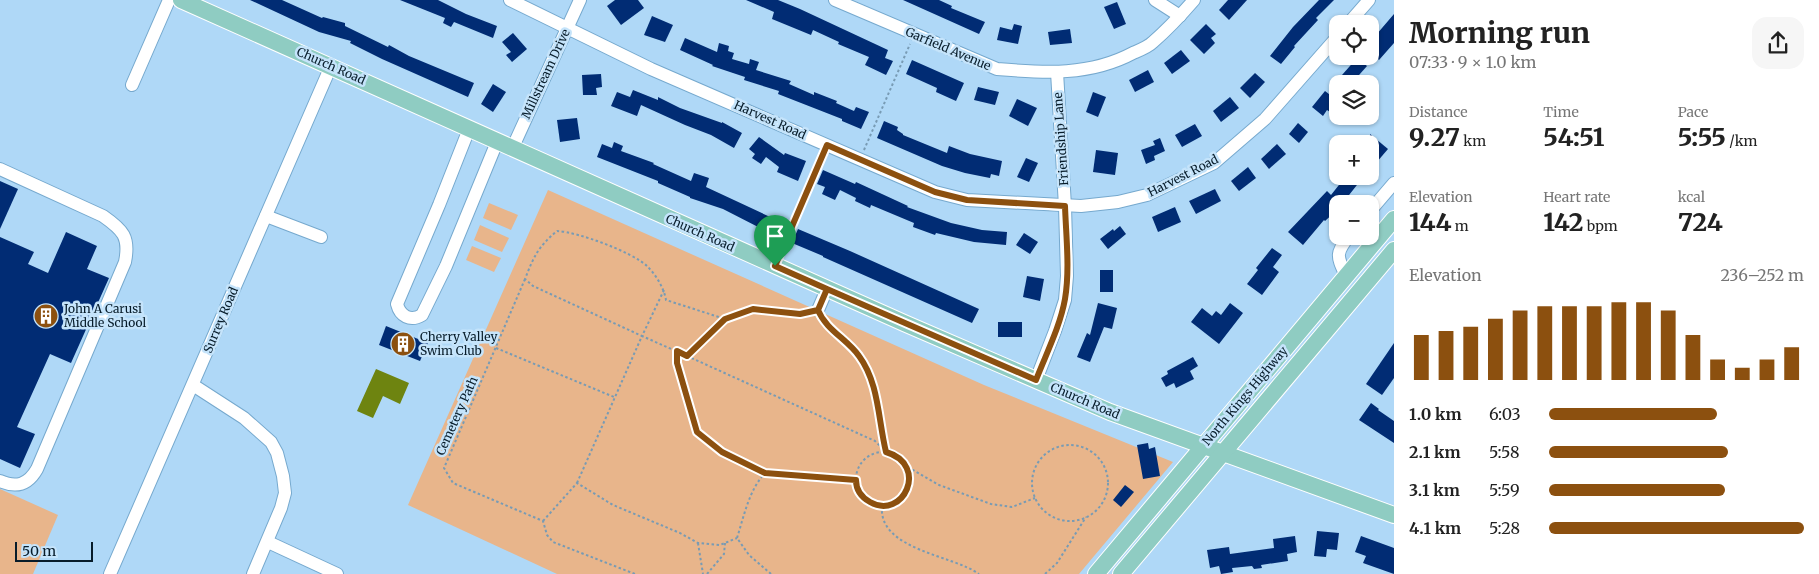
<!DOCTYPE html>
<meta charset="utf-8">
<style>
:root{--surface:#fff;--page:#f6f6f6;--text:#222;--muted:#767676;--accent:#8c500f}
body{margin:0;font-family:Merriweather,serif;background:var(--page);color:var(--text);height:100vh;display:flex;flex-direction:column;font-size:19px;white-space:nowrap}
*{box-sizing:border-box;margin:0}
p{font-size:16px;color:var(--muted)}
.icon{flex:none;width:28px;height:28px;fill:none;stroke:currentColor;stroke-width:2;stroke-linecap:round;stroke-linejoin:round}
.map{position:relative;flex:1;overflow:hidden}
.drawer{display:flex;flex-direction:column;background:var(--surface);width:425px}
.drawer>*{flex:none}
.buttons{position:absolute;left:1329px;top:15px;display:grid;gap:10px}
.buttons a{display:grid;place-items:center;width:50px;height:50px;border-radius:10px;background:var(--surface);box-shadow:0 1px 4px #0004;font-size:25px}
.scale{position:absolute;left:15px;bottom:12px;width:78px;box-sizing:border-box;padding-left:5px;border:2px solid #071c2a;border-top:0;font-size:14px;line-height:18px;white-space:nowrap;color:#071c2a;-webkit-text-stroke:4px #c5e4fb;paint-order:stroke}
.pin{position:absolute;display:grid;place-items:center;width:42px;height:42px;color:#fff;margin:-51px -21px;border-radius:50% 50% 50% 0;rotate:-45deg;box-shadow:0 0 5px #0007}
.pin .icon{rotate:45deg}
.round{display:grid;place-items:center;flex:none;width:52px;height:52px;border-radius:15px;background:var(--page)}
.head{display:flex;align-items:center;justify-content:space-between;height:85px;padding:0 15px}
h1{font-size:28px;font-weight:800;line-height:38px}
.stats{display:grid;grid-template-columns:repeat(3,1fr);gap:8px;height:85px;padding:5px 15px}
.stats div{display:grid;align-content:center}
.stats b{font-size:25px;font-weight:800}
.stats small{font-size:14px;font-weight:400}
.stats p{font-size:14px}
.chart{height:140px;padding:10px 15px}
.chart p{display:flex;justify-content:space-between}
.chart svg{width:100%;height:90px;margin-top:5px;stroke:var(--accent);stroke-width:6}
ul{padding:0 15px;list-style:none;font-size:16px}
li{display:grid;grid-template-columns:80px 60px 1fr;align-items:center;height:38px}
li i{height:12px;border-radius:6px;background:var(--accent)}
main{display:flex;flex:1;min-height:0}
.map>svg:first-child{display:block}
.green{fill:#e8b58b}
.water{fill:#6e8410}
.building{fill:#012c74}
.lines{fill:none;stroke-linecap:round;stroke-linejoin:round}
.minor-casing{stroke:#76a9ce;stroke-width:14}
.major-casing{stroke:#fff;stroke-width:18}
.path{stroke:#789bb4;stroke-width:2;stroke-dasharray:2.5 2.5;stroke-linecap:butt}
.minor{stroke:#fff;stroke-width:12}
.major{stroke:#8fccc2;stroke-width:16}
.route-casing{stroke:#fff;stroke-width:10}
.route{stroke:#8c500f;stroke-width:6}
.labels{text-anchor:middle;stroke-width:5;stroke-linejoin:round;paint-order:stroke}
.street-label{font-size:12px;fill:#071c2a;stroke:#c5e4fb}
.poi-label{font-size:12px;fill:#071c2a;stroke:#c5e4fb;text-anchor:start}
</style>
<main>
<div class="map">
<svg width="1394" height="574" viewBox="0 0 1394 574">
<rect width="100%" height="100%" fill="#afd8f7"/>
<g class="green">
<polygon points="548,190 984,385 1173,462 1079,574 557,574 408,505"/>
<polygon points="489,203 518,215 511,230 483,218"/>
<polygon points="480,225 509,238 502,252 474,240"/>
<polygon points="472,246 501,258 494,272 466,260"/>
<polygon points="0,489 58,515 33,574 0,574"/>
</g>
<polygon class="water" points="376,369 409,383 400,404 383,396 373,418 357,411"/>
<g class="building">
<polygon points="250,0 282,0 322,18 323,17 345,23 345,26 388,47 389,45 409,56 474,83 468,97 382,59 350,43 351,41 319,32"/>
<polygon points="400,0 438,0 466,14 497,26 493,38 454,22 451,27 443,23 445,18"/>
<polygon points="615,0 638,0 644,8 621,25 607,6"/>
<polygon points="746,0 778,0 800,9 888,50 885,58 893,61 886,75 865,65 869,57 838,44 839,42 813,30 811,35 772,19 774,12"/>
<polygon points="903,0 939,0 952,6 951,8 985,22 979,34"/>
<polygon points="1228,0 1247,0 1229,20 1219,10"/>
<polygon points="1319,0 1334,0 1316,18 1318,20 1294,46 1295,47 1281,64 1270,56 1293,27"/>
<polygon points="1117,2 1126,24 1114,29 1104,7"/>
<polygon points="1394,14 1394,43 1379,60 1375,56 1370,62 1370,42"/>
<polygon points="652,16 673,25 665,42 644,35"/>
<polygon points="1014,24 1022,26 1018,44 997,40 1000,27 1012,30"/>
<polygon points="1206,24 1216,34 1211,38 1215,43 1204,54 1190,40"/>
<polygon points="1070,29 1072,43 1050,45 1048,32"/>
<polygon points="513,33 527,49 512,62 506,55 511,52 502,42"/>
<polygon points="685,38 717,52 719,43 729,46 728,51 734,53 732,59 749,64 750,59 759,62 756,70 791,81 789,84 814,95 814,92 837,101 836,103 854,111 856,107 869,112 861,129 842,121 842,119 778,94 779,91 744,80 745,77 712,66 713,65 680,50"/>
<polygon points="1181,50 1190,61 1172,74 1164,63"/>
<polygon points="1357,58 1367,66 1352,83 1342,75"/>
<polygon points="912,60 964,83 956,101 936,92 937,88 906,74"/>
<polygon points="1148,70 1154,82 1135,92 1129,80"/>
<polygon points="1255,73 1265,82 1250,98 1240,88"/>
<polygon points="601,74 602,87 596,88 597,95 583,95 582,75"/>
<polygon points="493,84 506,92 493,112 481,104"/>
<polygon points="978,87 999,92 995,105 974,100"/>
<polygon points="633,90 658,100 658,97 680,108 722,123 722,122 742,133 734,148 711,135 685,125 641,105 637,116 611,106 617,92 630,97"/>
<polygon points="1325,91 1338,101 1338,109 1333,114 1327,110 1323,116 1312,107"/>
<polygon points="1093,92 1106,97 1098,117 1086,112"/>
<polygon points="1230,97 1239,108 1221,122 1213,111"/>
<polygon points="1017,99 1037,108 1028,126 1009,116"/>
<polygon points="577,118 580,139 560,142 557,120"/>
<polygon points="884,121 898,127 897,130 903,134 903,135 947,153 949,146 970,154 1002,161 999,176 991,174 990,178 965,173 942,166 877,138"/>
<polygon points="1298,123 1308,132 1299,143 1289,134"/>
<polygon points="1195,124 1202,136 1182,147 1175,135"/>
<polygon points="1370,134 1388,149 1370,170"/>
<polygon points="759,137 784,155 785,153 806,161 798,181 777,172 779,167 766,157 761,164 752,158 755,154 749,149"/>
<polygon points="1160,138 1165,151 1154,156 1155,160 1146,164 1141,150 1155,145 1153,141"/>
<polygon points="614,142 623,146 621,151 654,163 653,164 691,181 694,173 709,178 706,187 783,223 776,236 723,209 690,198 690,197 658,183 658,181 597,157 602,144 612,148"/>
<polygon points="1277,144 1286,154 1269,169 1261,159"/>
<polygon points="1096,150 1118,153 1115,175 1093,172"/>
<polygon points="1026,158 1038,163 1029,182 1017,177"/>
<polygon points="1248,167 1256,178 1239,191 1231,181"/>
<polygon points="823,170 855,184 856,182 908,206 907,207 951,223 982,230 1007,232 1006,245 974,242 936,233 935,235 913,227 914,223 871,205 870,208 855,201 856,198 840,190 835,200 822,194 825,187 817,184"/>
<polygon points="1346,176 1364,176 1342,204 1338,204 1338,209 1325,221 1324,220 1303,245 1288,232 1327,191 1331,195"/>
<polygon points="0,181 18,189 0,229"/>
<polygon points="1215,189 1221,201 1196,214 1189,201"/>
<polygon points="1175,207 1181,222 1158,232 1152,217"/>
<polygon points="1120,226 1126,234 1108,249 1100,239 1113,229 1114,231"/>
<polygon points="798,229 850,251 979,309 972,323 823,257 823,256 792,243"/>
<polygon points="66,232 97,246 87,269 109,278 71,363 50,354 17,427 35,434 20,468 0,459 0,237 34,252 28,264 48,273"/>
<polygon points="1024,233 1038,242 1030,254 1016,245"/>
<polygon points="1272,248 1282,255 1273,267 1279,272 1262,295 1247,284 1258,270 1256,268"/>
<rect x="1100" y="270" width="13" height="22"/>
<polygon points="1027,276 1044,279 1040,301 1023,297"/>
<polygon points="1098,303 1117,308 1112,329 1104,327 1090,362 1077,357 1087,333 1090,335"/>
<polygon points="1230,303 1243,313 1219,344 1191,322 1202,308 1212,316 1216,311 1221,315"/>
<rect x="998" y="322" width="24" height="15"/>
<polygon points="386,326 428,343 420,361 379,345"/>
<polygon points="1394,343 1394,378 1382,395 1366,384"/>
<polygon points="1193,357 1198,366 1190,371 1194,379 1176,388 1174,383 1166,387 1161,378 1168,374 1167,371"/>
<polygon points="1371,403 1379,409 1378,410 1394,421 1394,443 1359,420"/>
<polygon points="1148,443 1149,449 1155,447 1160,476 1143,479 1137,445"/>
<polygon points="1125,485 1134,492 1121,507 1113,500"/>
<polygon points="1317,531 1339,533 1337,550 1327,549 1326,557 1314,556"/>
<polygon points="1295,536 1297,552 1287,554 1288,561 1261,565 1262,568 1254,569 1252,566 1232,568 1233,572 1221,574 1219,566 1210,568 1207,550 1229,547 1230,554 1274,548 1273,539"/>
<polygon points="1361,536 1394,548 1394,574 1363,563 1366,556 1355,552"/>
</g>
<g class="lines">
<defs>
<g id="minor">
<polyline points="510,0 651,69 935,192 967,200 1081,206 1118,202 1147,195 1214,163 1265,119 1338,36"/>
<path d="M835,0L997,69C1045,73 1090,76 1133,53C1140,50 1148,47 1153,42C1168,29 1181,15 1194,0"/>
<polyline points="1155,0 1180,16"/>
<polyline points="1348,24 1369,0"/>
<polyline points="132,85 169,0"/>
<path d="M469,129L439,205L397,304C400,316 410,322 422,315L446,266L497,142"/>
<polyline points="512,149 580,0"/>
<path d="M0,169L103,216C123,230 130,237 125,262L37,469C28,485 16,488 0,481"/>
<polyline points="1370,211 1394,183"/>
<polyline points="266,216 321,237"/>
<path d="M1346,276C1337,256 1335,254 1349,236"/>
<polyline points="818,310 827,289"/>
<polyline points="1036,380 1055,331 1065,300 1067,276 1065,206 1057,72"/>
<polyline points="193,385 244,418 271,442 277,453 283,476 285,493 281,508 253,574"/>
<polyline points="268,542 337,574"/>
<polyline points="110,574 331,66"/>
</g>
<g id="major">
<polyline points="181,0 904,323 1110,412 1394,515"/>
<polyline points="1096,574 1394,219"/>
<polyline points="1121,574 1394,250"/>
</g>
</defs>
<use href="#minor" class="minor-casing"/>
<use href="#major" class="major-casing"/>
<g class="path">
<polyline points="864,150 910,44"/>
<polyline points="780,253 822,156"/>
<polyline points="525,279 444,468 453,483 543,521 547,535 553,542 635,574"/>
<path d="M664,290L642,336L533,286L525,279C534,256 538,247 557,231C578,232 632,252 647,266C656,275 664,288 666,300L725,319L753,309L800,314L808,312"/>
<polyline points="822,320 858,354 870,374 886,452"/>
<polyline points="496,348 614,397"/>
<polyline points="677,352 677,363 697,432 722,452 765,473"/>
<polyline points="687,356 875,441 886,452"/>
<circle cx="1070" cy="483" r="38"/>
<circle cx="883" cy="479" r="27"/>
<polyline points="908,467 939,485 991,504 1012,507 1035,498"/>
<polyline points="577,483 642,336 687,356 725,319"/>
<path d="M882,506C878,550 953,555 979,574"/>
<polyline points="543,521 577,483 613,505 680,533 698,543 720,545 737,538"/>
<polyline points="698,543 703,574"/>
<polyline points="707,574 724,554 725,543"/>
<path d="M771,574L749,555L737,538C744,516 749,490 765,473L856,480"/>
<polyline points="1045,574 1057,563 1086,517"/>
</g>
<use href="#minor" class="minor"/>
<use href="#major" class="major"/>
</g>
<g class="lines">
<defs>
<path id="route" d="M775,266L827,289L818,310C826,330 847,339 859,356C879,383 878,419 886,452C930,465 903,521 870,502C861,497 856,490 856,480L765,473L722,452L697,432L677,363V351L687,356L725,319L753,309L800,314L818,310L827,289L1036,380C1046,354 1060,327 1065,299C1070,269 1066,236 1065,206L967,200L935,192L827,145L775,266"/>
</defs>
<use href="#route" class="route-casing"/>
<use href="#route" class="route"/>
</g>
<defs>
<symbol id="building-disc" viewBox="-11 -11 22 22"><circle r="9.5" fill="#8c500f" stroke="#c5e4fb"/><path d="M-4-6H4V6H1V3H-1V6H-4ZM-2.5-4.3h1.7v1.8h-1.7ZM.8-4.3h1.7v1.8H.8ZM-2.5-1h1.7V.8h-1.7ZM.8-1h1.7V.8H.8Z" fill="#fff"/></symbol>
</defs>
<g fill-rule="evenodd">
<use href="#building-disc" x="32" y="302" width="28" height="28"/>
<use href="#building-disc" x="389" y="330" width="28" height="28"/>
</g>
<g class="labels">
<g class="street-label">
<text transform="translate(948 49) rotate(23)" y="4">Garfield Avenue</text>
<text transform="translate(331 66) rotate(24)" y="4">Church Road</text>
<text transform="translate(546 74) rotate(-65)" y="4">Millstream Drive</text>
<text transform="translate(770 120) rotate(24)" y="4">Harvest Road</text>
<text transform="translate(1061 139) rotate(-94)" y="4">Friendship Lane</text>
<text transform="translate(1183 176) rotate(-27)" y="4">Harvest Road</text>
<text transform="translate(700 233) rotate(24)" y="4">Church Road</text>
<text transform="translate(221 320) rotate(-67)" y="4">Surrey Road</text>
<text transform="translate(1245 396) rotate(-50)" y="4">North Kings Highway</text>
<text transform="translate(1085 401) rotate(23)" y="4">Church Road</text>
<text transform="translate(457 416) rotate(-66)" y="4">Cemetery Path</text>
</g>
<g class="poi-label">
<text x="64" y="313">John A Carusi<tspan x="64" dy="14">Middle School</tspan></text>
<text x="420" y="341">Cherry Valley<tspan x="420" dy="14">Swim Club</tspan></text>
</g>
</g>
</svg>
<div class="buttons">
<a><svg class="icon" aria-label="locate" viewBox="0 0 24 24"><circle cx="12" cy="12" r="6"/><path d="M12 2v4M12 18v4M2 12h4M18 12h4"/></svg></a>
<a><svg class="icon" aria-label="layers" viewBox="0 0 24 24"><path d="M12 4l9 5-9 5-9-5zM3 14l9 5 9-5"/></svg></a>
<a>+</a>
<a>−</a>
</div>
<div class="scale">50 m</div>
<div class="pin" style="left:775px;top:266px;background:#1e9e55"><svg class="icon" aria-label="arrive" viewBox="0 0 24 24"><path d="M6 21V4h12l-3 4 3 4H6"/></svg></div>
</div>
<section class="drawer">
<div class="head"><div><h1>Morning run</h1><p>07:33 · 9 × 1.0 km</p></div><a class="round"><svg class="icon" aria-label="share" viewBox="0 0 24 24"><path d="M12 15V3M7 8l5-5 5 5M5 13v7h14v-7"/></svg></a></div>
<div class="stats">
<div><p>Distance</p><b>9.27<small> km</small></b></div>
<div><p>Time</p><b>54:51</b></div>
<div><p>Pace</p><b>5:55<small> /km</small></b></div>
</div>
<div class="stats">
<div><p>Elevation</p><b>144<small> m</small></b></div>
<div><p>Heart rate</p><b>142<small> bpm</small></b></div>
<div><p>kcal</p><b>724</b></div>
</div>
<div class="chart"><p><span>Elevation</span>236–252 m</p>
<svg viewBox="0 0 160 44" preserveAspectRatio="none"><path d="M5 44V22M15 44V20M25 44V18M35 44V14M45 44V10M55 44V8M65 44V8M75 44V8M85 44V6M95 44V6M105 44V10M115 44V22M125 44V34M135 44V38M145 44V34M155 44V28"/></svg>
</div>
<ul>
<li><b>1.0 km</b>6:03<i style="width:66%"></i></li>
<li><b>2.1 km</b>5:58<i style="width:70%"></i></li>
<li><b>3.1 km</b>5:59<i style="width:69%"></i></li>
<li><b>4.1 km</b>5:28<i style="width:100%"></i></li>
</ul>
</section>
</main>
